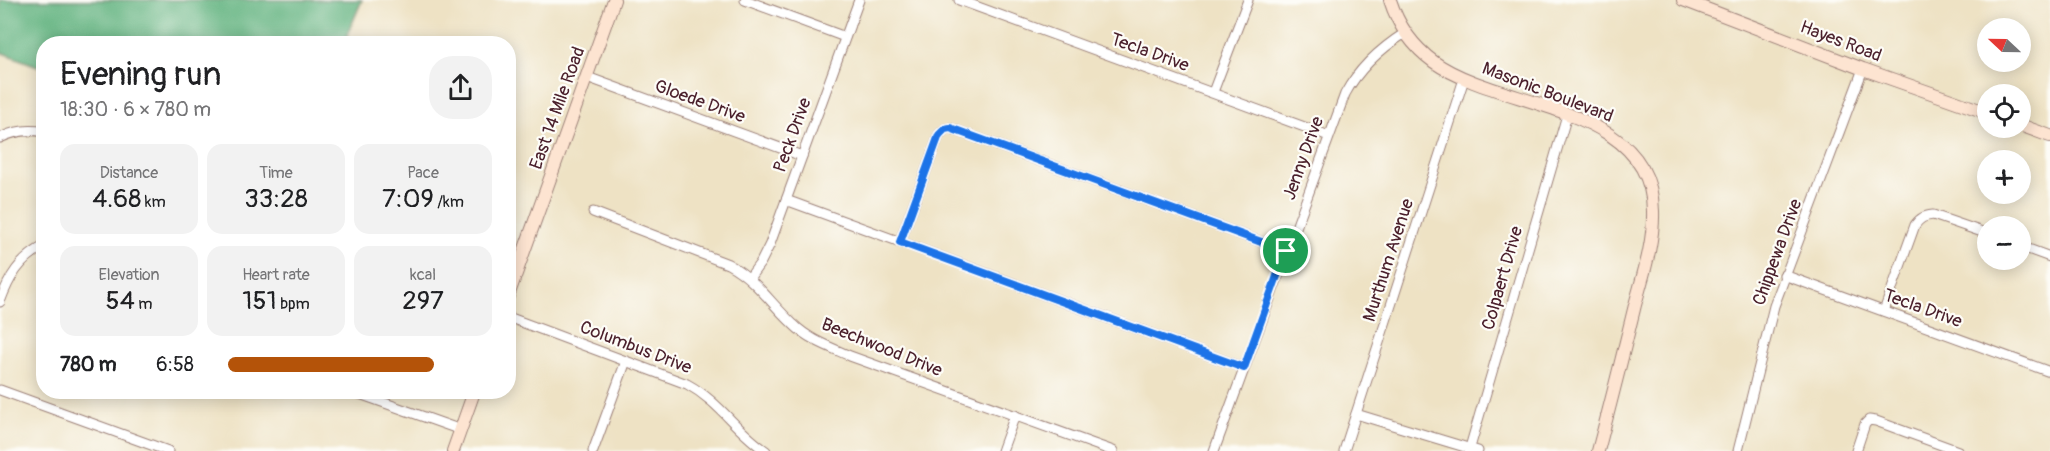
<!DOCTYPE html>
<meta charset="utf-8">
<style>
:root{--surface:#fff;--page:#f2f2f2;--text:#202124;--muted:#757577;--accent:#b45309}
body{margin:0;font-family:Pangolin,sans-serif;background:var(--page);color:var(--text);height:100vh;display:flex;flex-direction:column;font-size:22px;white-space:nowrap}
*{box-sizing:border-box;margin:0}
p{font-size:20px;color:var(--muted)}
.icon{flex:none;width:33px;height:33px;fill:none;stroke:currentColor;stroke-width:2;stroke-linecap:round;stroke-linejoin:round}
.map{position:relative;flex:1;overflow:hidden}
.panel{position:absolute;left:36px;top:36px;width:480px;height:363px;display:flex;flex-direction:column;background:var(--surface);border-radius:24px;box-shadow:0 3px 15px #0003}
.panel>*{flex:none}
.needle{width:39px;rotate:292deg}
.buttons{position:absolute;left:1977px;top:18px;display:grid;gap:12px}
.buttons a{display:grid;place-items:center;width:54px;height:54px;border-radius:50%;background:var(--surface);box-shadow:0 3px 15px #0003;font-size:30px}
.pin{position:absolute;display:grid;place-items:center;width:51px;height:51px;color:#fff;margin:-26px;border:3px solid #fff;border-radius:50%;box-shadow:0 2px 6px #0007}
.round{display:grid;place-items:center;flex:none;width:63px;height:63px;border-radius:24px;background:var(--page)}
.summary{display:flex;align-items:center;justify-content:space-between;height:102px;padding:0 24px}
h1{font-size:33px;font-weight:600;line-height:45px}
.figures{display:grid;grid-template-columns:repeat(3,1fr);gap:9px;height:102px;padding:6px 24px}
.figures div{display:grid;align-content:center;border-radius:15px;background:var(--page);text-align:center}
.figures b{font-size:26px;font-weight:600}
.figures small{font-size:16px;font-weight:400}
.figures p{font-size:16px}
ul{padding:0 24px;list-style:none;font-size:20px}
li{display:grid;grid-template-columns:96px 72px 1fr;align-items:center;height:45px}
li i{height:15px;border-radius:8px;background:var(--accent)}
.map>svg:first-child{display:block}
.forest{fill:#62b380;stroke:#566956;stroke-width:1.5}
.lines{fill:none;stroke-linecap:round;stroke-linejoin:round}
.street-casing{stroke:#9c8078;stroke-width:11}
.secondary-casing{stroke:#9c8078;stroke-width:14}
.street{stroke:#fff;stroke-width:9}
.secondary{stroke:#fde4d1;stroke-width:12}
.route-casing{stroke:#fff;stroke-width:12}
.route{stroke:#1a73e8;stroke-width:8}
.labels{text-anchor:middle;stroke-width:4.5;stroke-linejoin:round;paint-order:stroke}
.street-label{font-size:18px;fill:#4a1f2b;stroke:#fdfcf7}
</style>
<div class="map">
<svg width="2050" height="451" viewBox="0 0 2050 451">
<rect width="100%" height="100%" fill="#fdfcf7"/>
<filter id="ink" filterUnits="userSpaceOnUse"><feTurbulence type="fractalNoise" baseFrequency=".0167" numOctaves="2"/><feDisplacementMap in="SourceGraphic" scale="12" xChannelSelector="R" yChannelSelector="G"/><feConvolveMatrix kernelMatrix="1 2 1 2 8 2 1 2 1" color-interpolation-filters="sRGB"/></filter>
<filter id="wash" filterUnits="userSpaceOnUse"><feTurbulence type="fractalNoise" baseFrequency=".008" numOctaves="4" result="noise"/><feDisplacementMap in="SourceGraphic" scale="24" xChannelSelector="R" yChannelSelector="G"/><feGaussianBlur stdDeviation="1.35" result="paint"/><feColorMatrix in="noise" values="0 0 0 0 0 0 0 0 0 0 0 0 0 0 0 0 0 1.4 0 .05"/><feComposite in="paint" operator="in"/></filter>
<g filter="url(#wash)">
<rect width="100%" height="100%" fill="#eee2c4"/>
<polygon class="forest" points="0,0 362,0 346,38 359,43 44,44 43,68 0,52"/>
</g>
<g filter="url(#ink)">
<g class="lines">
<defs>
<g id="street">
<polyline points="745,0 845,37"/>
<polyline points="959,0 1329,136"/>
<polyline points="587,77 802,156"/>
<polyline points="1213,92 1248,0"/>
<path d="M0,138C14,131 29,129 44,132"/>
<polyline points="786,200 1244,368"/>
<path d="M593,212L728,264C757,280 770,303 793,324C809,340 830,347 850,356L1113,451"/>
<polyline points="900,242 939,135 945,129 950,128 1286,251"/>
<polyline points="2020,246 2050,257"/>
<polyline points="1784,275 2050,372"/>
<polyline points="750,277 761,262 770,244 859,0"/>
<path d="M0,302C9,277 20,259 44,246"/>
<path d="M1884,311L1915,225C1920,218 1924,216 1933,215L1988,234"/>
<path d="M508,317L687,384C720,402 736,431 766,451"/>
<polyline points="0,390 168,451"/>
<polyline points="354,392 461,430"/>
<polyline points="1356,414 1478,451"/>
<polyline points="593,451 626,361"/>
<polyline points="1002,451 1015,415"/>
<path d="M1214,451L1345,94C1359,68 1380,49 1405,33"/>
<polyline points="1344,451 1464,79"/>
<polyline points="1469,451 1567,115"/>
<polyline points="1738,451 1774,306 1863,69"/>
<polyline points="1856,451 1865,424 1869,420 1876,421 1958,451"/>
</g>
<g id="secondary">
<path d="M1390,0C1398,25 1412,46 1434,62C1500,109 1652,104 1653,211C1654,243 1643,275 1635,305C1623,354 1611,402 1598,451"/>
<polyline points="1683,0 1863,69 1988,113"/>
<polyline points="2020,125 2050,136"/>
<polyline points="508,296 614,0"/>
<polyline points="453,451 474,392"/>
</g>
</defs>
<use href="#street" class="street-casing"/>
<use href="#secondary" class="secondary-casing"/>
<use href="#street" class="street"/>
<use href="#secondary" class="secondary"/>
</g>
</g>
<g class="lines" filter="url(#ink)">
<defs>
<polygon id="route" points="950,128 1286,251 1244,368 900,242 939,135 945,129"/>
</defs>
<use href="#route" class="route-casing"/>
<use href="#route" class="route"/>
</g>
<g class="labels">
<g class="street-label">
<text transform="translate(1841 41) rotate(21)" y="6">Hayes Road</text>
<text transform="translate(1150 52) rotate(20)" y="6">Tecla Drive</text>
<text transform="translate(1548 92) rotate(21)" y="6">Masonic Boulevard</text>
<text transform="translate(700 101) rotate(20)" y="6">Gloede Drive</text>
<text transform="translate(557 108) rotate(-70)" y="6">East 14 Mile Road</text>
<text transform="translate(792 135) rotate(-70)" y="6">Peck Drive</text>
<text transform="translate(1303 158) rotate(-70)" y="6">Jenny Drive</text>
<text transform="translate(1777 252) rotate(-70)" y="6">Chippewa Drive</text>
<text transform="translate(1388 260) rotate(-72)" y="6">Murthum Avenue</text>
<text transform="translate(1502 278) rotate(-74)" y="6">Colpaert Drive</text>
<text transform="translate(1923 308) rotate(20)" y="6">Tecla Drive</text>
<text transform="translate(636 347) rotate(21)" y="6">Columbus Drive</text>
<text transform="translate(882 347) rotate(22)" y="6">Beechwood Drive</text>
</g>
</g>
</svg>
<div class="buttons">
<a><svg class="needle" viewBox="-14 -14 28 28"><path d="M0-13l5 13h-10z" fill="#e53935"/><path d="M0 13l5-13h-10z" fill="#757577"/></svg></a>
<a><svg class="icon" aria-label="locate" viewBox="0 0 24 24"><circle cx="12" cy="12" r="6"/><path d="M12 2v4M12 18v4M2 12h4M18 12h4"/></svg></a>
<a>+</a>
<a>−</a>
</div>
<div class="pin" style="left:1286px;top:251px;background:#1e9e55"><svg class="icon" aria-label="arrive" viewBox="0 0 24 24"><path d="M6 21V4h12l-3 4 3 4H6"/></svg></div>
<section class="panel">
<div class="summary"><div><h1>Evening run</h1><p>18:30 · 6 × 780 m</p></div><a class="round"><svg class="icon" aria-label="share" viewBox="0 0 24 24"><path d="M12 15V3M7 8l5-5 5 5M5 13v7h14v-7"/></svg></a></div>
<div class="figures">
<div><p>Distance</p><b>4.68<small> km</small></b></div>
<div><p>Time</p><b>33:28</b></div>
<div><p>Pace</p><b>7:09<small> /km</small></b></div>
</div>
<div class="figures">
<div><p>Elevation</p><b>54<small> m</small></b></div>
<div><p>Heart rate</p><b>151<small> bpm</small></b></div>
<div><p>kcal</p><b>297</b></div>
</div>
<ul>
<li><b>780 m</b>6:58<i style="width:78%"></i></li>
</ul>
</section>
</div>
